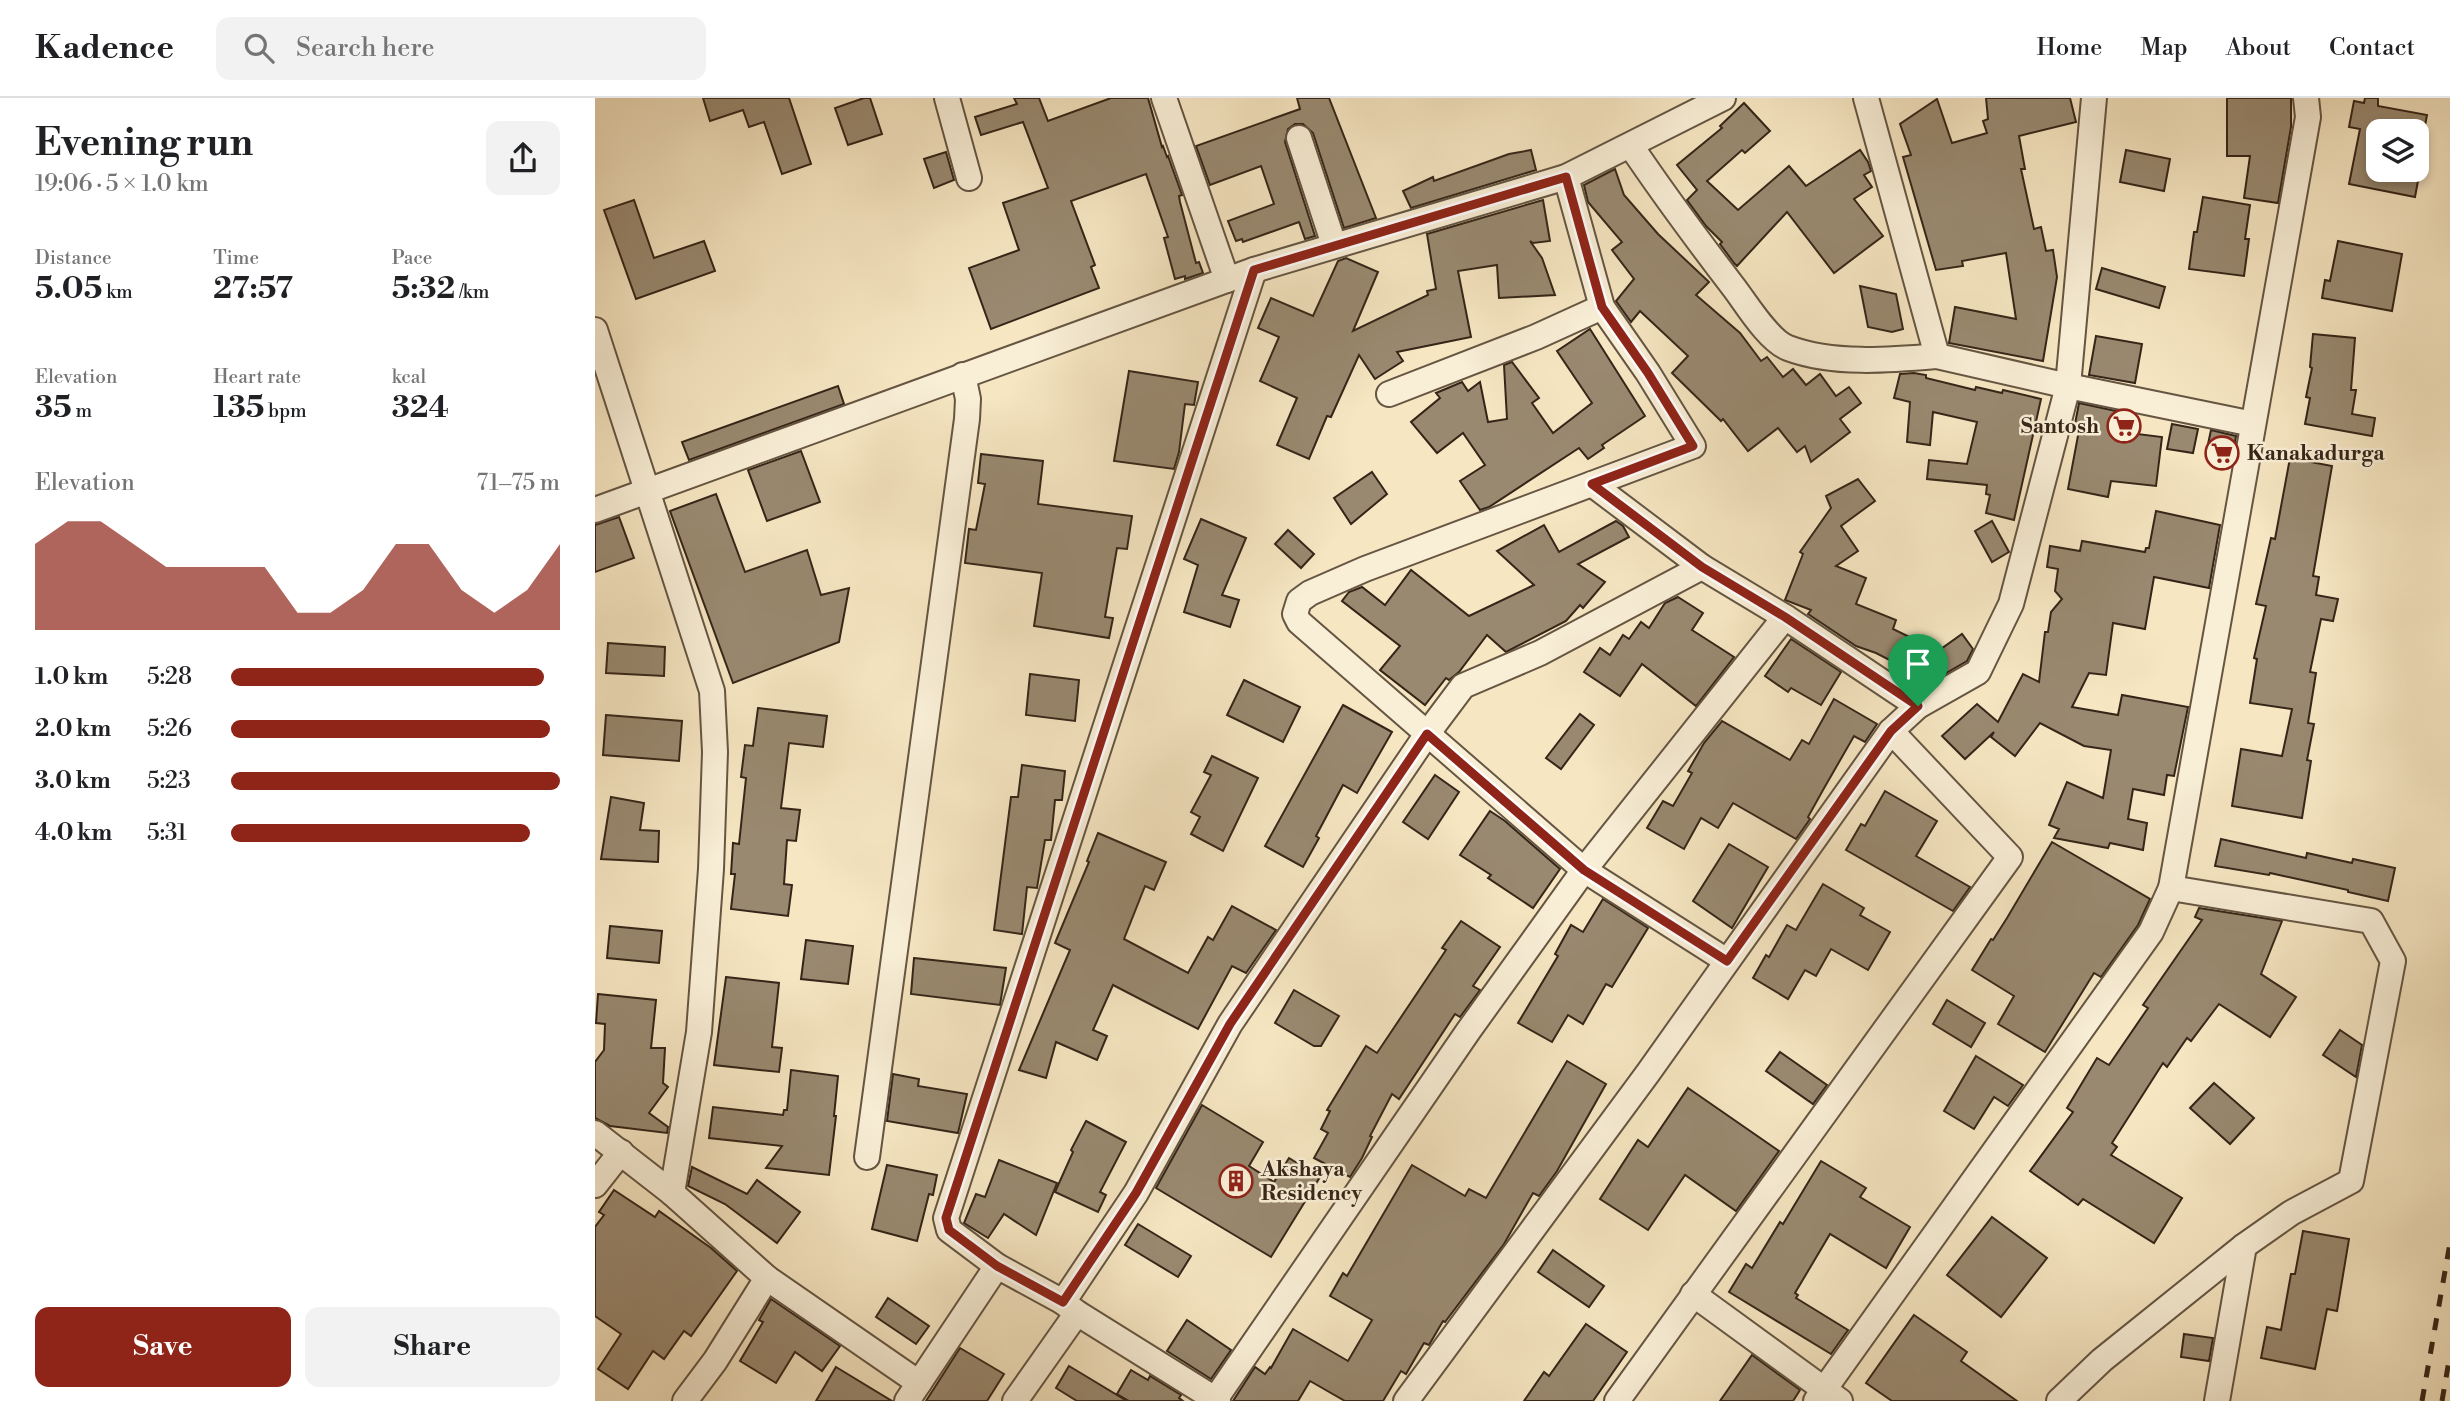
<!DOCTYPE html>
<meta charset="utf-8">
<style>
:root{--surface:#fff;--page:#f2f2f2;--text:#202124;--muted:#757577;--line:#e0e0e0;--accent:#8f2418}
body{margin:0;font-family:"Libre Bodoni",serif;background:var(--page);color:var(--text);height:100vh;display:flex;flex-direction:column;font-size:26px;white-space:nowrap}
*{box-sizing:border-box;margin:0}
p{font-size:23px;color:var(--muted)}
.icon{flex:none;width:38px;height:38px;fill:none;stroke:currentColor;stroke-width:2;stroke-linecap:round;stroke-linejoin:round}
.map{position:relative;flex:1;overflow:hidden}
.details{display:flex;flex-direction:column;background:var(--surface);width:595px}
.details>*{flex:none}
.fabs{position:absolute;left:1771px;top:21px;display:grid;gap:14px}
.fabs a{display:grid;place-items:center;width:63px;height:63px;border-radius:14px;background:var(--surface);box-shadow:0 4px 10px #0003;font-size:35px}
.pin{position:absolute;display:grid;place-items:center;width:60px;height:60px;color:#fff;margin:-72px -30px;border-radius:50% 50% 50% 0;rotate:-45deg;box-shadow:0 0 7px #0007}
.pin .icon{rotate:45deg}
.round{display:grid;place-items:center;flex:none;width:74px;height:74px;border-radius:14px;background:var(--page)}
.headline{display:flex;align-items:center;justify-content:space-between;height:119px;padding:0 35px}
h1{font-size:38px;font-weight:800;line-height:52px}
.figures{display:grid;grid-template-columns:repeat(3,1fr);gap:10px;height:119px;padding:7px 35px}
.figures div{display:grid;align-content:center}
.figures b{font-size:30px;font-weight:800}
.figures small{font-size:19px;font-weight:400}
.figures p{font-size:19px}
.chart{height:196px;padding:14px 35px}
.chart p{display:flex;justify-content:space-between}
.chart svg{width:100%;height:126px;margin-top:7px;fill:var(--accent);opacity:.7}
.action{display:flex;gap:14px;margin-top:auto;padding:14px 35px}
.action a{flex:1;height:80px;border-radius:14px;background:var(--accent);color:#fff;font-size:28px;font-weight:800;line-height:80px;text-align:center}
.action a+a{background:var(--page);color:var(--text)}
ul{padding:0 35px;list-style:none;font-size:23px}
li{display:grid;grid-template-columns:112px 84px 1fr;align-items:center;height:52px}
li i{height:18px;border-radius:9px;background:var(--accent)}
header{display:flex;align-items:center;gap:42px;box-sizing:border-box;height:98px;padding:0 35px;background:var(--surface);border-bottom:2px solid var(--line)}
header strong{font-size:33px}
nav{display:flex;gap:38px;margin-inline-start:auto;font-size:24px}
.search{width:490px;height:63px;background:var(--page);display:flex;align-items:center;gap:18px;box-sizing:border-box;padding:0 24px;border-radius:14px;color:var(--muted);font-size:26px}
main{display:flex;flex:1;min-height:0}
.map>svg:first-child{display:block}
.building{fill:#998970;stroke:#352518;stroke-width:2}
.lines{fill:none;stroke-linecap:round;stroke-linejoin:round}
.minor-casing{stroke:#655542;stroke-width:28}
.minor{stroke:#f9efd7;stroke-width:24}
.rail{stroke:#352518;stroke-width:5;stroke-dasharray:12 12;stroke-linecap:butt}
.route-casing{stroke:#fff;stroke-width:14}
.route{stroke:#8f2418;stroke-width:9}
.labels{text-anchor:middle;stroke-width:5;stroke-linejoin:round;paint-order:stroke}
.poi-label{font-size:21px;font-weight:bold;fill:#352518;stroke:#f9efd7;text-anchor:start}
</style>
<header>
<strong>Kadence</strong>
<div class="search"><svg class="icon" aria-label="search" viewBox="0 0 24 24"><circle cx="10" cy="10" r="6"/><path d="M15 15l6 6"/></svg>Search here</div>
<nav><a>Home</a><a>Map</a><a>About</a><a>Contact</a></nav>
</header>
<main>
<section class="details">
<div class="headline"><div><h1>Evening run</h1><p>19:06 · 5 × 1.0 km</p></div><a class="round"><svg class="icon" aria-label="share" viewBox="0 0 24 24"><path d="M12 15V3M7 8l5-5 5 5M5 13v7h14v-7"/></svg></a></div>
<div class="figures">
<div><p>Distance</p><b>5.05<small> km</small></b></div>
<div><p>Time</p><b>27:57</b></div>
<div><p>Pace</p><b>5:32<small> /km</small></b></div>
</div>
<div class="figures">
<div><p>Elevation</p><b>35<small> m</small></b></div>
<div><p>Heart rate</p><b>135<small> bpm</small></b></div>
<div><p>kcal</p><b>324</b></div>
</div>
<div class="chart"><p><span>Elevation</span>71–75 m</p>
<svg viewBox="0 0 160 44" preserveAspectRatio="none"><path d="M0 44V14L10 6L20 6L30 14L40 22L50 22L60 22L70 22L80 38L90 38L100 30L110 14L120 14L130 30L140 38L150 30L160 14V44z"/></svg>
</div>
<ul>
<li><b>1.0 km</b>5:28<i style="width:95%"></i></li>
<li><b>2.0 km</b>5:26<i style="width:97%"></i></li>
<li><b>3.0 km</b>5:23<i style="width:100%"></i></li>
<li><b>4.0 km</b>5:31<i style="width:91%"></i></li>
</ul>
<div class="action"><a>Save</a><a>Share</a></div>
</section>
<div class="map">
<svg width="1855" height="1303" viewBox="0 0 1855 1303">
<rect width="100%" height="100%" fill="#f6e6c2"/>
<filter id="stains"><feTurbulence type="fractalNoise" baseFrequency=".00286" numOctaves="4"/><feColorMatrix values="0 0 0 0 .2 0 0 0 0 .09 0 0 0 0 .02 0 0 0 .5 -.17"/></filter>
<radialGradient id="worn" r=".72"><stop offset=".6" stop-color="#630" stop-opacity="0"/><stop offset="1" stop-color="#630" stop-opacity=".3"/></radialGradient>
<g class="building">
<polygon points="108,0 194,0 216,66 187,76 169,24 154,29 148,12 115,23"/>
<polygon points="269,0 275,0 287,36 253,47 240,10"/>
<polygon points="419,0 444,0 453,23 516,0 553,0 567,49 568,48 572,59 573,58 587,97 584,98 585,104 601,165 604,164 608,175 590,181 590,178 580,181 569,140 573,139 551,76 476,103 500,167 496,169 504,190 396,231 374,170 424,152 408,105 453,90 428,24 386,37 380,19 422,6"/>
<polygon points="702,0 734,0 781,120 749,130 718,35 708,26 700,26 693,31 690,44 720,138 710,141 704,124 648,144 647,141 641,143 633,123 679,106 666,68 615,87 601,48 705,11"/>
<polygon points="1391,0 1475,0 1481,24 1424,38 1430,71 1426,71 1439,131 1446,129 1451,153 1458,152 1462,179 1448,263 1354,245 1360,209 1421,221 1411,155 1367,163 1368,168 1341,172 1308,59 1316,57 1305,26 1342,1 1357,45 1392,35 1388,23 1393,21"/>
<polygon points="1632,0 1696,0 1696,29 1683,105 1649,100 1655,58 1632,58"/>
<polygon points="1770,0 1783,0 1783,8 1832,17 1829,33 1783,33 1783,72 1825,72 1820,99 1754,86 1765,31 1754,29 1759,3 1769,5"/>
<polygon points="1149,5 1175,33 1150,55 1147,52 1112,83 1143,112 1194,68 1211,88 1265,52 1273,64 1276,73 1269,77 1277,89 1259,101 1288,138 1239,175 1192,114 1142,168 1139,165 1125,146 1127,144 1111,128 1092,102 1102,92 1082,67 1127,30 1125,28"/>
<polygon points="936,52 941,72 816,110 808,93 838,79 839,83 914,56"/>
<polygon points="1531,52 1575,61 1569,93 1525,84"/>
<polygon points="351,54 359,82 339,90 329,61"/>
<polygon points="1020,71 1029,97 1063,136 1114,184 1101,197 1145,235 1166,263 1172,259 1188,279 1198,271 1211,287 1225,276 1241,298 1254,289 1266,305 1245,321 1255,334 1216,364 1210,348 1202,354 1183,330 1153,353 1128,321 1126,323 1077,275 1093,258 1045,213 1036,224 1021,203 1039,181 1017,152 1027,144 993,104 989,87"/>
<polygon points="1608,99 1655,107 1650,141 1654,141 1649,178 1594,171 1599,134 1602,134"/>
<polygon points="39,102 59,160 109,143 120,173 41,201 9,112"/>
<polygon points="948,102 955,143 938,145 935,143 947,160 960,197 904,200 902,167 863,173 876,239 802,254 808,263 780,281 764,257 736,319 732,318 714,361 682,347 702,300 665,283 684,239 663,230 676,200 718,218 743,163 751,160 783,174 758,233 833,197 832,193 841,191 832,136"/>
<polygon points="1743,143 1807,156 1797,213 1727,200 1730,182 1735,183"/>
<polygon points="1507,170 1570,189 1564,210 1501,191"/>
<polygon points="1265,188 1301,196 1308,231 1297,234 1273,229"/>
<polygon points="995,231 1050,318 1007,347 1009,350 993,361 984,350 894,409 885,412 865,383 890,367 868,335 842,355 816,324 845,300 841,295 867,284 873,293 885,284 893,324 912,321 909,267 917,264 944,300 937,305 958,335 997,305 962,253"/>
<polygon points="1718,236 1760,240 1756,292 1761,292 1757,316 1780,320 1777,338 1710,326 1715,300 1711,299 1717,270 1715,269"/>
<polygon points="1501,238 1547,246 1540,285 1494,277"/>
<polygon points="534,273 603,284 599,307 590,306 584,354 579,371 519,363"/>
<polygon points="1319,275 1331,277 1331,280 1380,292 1381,289 1407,295 1408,292 1446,301 1419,422 1391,415 1395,397 1391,396 1392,387 1332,381 1334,362 1372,366 1382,324 1338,314 1335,347 1312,344 1315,304 1299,300 1305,276"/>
<polygon points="243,288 249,306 94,362 87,344"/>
<polygon points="1484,305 1521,313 1518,333 1567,339 1561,388 1516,383 1513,399 1473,391 1485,327 1480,326"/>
<polygon points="1577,326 1603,331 1598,355 1572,351"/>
<polygon points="1616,332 1641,338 1638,356 1612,351"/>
<polygon points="206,353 225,404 172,423 153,372"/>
<polygon points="386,356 448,363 443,406 537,418 532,451 522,450 510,519 518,520 514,540 439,528 447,475 370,465 374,431 381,432 390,386 383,385"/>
<polygon points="1695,360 1737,368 1718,478 1724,479 1721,497 1743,501 1738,523 1726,521 1715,574 1721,575 1713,625 1719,626 1712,662 1716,663 1707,720 1637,708 1646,651 1687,658 1697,611 1655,605 1662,561 1659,560 1671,508 1661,506 1676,440 1680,441"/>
<polygon points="777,374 792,396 756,426 739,400"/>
<polygon points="1263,381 1280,403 1246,428 1263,453 1241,468 1271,480 1261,506 1301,522 1298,531 1343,553 1367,536 1378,551 1372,563 1339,582 1316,549 1306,568 1281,555 1261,548 1213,516 1216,512 1190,502 1208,456 1205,454 1236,410 1231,398"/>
<polygon points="121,396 150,474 212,452 226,497 254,490 244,544 138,585 75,413"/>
<polygon points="1561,413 1625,427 1614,490 1559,479 1550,531 1518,525 1511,577 1494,575 1477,609 1523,617 1527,597 1593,609 1579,678 1572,677 1569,697 1538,691 1533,721 1552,725 1548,752 1515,745 1513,750 1459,740 1464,731 1454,727 1472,684 1508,700 1516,652 1489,648 1445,625 1420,658 1396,639 1399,634 1370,661 1347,638 1382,606 1403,624 1428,576 1444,584 1450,534 1453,534 1456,514 1467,501 1460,493 1463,471 1452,469 1455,448 1485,453 1487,443 1550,454 1551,450 1554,450"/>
<polygon points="24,419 39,460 0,474 0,427"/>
<polygon points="606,421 651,440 627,497 644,502 635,529 589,514 603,467 589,461"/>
<polygon points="1021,423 1028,428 1034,439 983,466 1010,484 988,510 985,507 971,523 911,554 892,537 864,574 854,582 851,580 830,607 785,572 805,548 747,503 754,494 767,489 790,507 816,472 874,518 939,487 902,453 949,427 964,454"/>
<polygon points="1397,423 1414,454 1397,464 1380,433"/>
<polygon points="693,432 719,456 706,470 680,446"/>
<polygon points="1083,499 1108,515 1097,532 1139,559 1101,608 1047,566 1025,598 989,574 1005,550 1015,557 1028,537 1034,541 1046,524 1054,530 1070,505"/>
<polygon points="1196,541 1246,574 1226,607 1196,590 1193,594 1170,578"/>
<polygon points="13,545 70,549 69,578 11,575"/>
<polygon points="435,576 484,582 480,623 431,617"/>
<polygon points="649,582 705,609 688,644 632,617"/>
<polygon points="1239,601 1282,626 1270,644 1259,638 1228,692 1213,719 1215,721 1201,741 1138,705 1123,730 1106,720 1089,751 1052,730 1068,703 1078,708 1097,675 1093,673 1109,645 1127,623 1195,662 1207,642 1214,646"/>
<polygon points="748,607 797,634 762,695 748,687 721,738 724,740 708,769 670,748"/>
<polygon points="163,610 232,618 228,649 194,645 186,710 205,712 201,743 192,742 189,786 197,787 193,818 136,811 140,776 136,776 138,745 144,746 151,680 146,679 150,647 158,648"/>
<polygon points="985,616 999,627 966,671 951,660"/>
<polygon points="11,617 87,623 84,663 8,657"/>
<polygon points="617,658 663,680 628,753 596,736 605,719 596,714 616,677 609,674"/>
<polygon points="427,667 470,673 467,702 460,702 456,742 450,742 442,790 432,789 427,836 399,832 416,699 423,699"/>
<polygon points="840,677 864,694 833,741 808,724"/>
<polygon points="1290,693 1342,723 1321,758 1375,789 1358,813 1251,752 1266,726 1270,728"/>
<polygon points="16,699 49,705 45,732 64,733 63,764 6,761"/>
<polygon points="895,713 910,723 965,771 938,810 893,780 896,777 865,757"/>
<polygon points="503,735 571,764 559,792 550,788 529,841 593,875 613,839 618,842 637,808 681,832 651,875 637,868 603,931 518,887 498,932 512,938 502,962 461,944 451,980 424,972 475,852 460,845 494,764 492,763"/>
<polygon points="1626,741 1711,760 1712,755 1757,765 1758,761 1800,770 1793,803 1753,794 1753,792 1675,775 1674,777 1620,768"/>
<polygon points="1457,744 1555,801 1543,827 1506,879 1499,875 1450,954 1403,926 1419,898 1377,872 1396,841 1398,842 1412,820"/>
<polygon points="1134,746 1173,769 1137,830 1098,803"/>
<polygon points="1228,786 1269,810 1265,817 1295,834 1273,872 1236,851 1221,878 1210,872 1193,901 1158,880 1171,857 1174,859 1192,827 1201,832"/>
<polygon points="1008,801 1053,830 1017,889 1011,886 988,926 973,917 957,944 923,925 963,858 960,856 976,827 988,834"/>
<polygon points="1604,810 1687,823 1666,876 1701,899 1675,939 1624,906 1596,943 1592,940 1572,969 1568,965 1517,1045 1522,1049 1516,1057 1587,1100 1559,1145 1488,1101 1483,1107 1435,1073 1478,1014 1472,1010 1502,960 1514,967 1553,910 1548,907 1607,822 1600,819"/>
<polygon points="866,823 905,849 878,888 885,892 865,919 860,916 804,1001 797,996 775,1038 777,1039 767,1060 755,1079 719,1060 733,1035 726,1031 735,1013 732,1012 771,948 782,955 851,852 847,850"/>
<polygon points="15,828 67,833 64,865 12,860"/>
<polygon points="211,842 258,848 253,886 206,881"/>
<polygon points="319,860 411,870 405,907 316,896"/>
<polygon points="131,879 184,885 177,949 187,950 184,974 119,967"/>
<polygon points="699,892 744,918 726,948 719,948 680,925"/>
<polygon points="3,896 61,902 56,950 70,950 68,985 73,989 54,1015 73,1029 72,1035 15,1028 0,1020 0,964 9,952 10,926 1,925"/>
<polygon points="1352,902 1390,925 1376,949 1338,926"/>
<polygon points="1745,932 1767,947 1761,979 1728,957"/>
<polygon points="1185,954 1232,987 1218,1006 1171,973"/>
<polygon points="1381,958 1428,987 1413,1008 1399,999 1379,1031 1349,1013"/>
<polygon points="972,963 1011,986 962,1073 944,1098 938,1095 909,1146 850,1224 848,1223 834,1247 829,1245 811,1276 806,1273 788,1303 750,1303 715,1283 703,1303 638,1303 660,1269 670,1276 675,1269 676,1270 698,1231 753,1263 777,1222 735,1198 748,1175 752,1178 817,1067 870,1098 874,1091 891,1100"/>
<polygon points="196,972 243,978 239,1018 241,1018 234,1077 171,1070 187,1048 114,1040 118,1009 188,1017 189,1012 192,1012"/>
<polygon points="298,976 324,981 323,988 372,996 363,1035 292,1023"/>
<polygon points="1619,985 1659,1020 1635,1046 1595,1010"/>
<polygon points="1093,990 1184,1053 1141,1113 1090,1077 1053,1132 1005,1101 1043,1042 1053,1049"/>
<polygon points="607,1007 668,1044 654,1068 679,1084 694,1060 725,1079 676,1159 561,1090"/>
<polygon points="491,1023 531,1044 505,1094 511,1097 503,1114 460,1094 478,1054 476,1052"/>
<polygon points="404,1062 462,1085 441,1137 409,1116 393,1140 369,1125 381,1096 390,1099"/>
<polygon points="1226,1063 1271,1090 1265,1099 1315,1129 1291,1170 1235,1136 1200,1195 1203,1197 1201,1200 1253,1232 1236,1256 1134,1194 1151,1166 1157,1170 1185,1124 1188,1126"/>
<polygon points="292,1067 342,1077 338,1097 334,1096 322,1143 277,1131"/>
<polygon points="97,1069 152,1096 162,1082 205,1114 182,1145 130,1106 93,1088"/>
<polygon points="19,1092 60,1119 64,1113 116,1150 142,1173 96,1238 89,1233 69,1261 58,1253 33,1291 3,1271 26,1236 0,1218 0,1129 9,1117 4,1114"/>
<polygon points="1397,1119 1452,1160 1406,1219 1352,1177"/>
<polygon points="543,1126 596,1158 583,1179 530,1147"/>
<polygon points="1708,1133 1754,1141 1742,1213 1732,1211 1720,1271 1666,1260 1672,1229 1686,1232 1696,1176 1700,1176"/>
<polygon points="958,1152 1009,1188 994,1209 943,1174"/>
<polygon points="293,1200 334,1228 321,1246 281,1219"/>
<polygon points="176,1201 245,1248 227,1273 200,1254 181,1285 145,1263 168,1224 164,1222"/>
<polygon points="1319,1217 1372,1254 1366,1263 1422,1303 1297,1303 1271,1285"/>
<polygon points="592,1222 636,1252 616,1281 572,1253"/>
<polygon points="991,1226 1032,1254 998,1303 929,1303 949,1274 954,1278"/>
<polygon points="1589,1236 1618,1240 1614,1263 1586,1259"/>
<polygon points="365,1250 409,1276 392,1303 331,1303"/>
<polygon points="1157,1257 1205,1292 1198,1303 1125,1303"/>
<polygon points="474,1268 532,1303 482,1303 461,1290"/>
<polygon points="241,1269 297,1303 221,1303"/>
<polygon points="536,1272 553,1282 555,1278 586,1297 584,1300 588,1303 534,1303 522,1296"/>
</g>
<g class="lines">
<defs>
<g id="minor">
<polyline points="352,0 374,80"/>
<polyline points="569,0 632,182"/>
<polyline points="1271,0 1342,258 1473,288 1499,0"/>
<polyline points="704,40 739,147"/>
<path d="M1036,48C1069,97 1104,144 1140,191C1152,207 1174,243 1193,250C1238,267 1295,262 1342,258"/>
<polyline points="971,79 1007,209 1053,275 1098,348 770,471 715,495 704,503 700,516 704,524 989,772 1132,863"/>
<polyline points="0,232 117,593 120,654 116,771 104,934 77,1095"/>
<polyline points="794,296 941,239 1007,209"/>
<polyline points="997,386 1107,469"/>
<polyline points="0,412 659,172 971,79 1128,0"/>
<polyline points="1576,790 1776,823 1798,863 1756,1083 1696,1115 1649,1148 1622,1303"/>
<polyline points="0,1035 77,1095 172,1180 324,1285"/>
<polyline points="272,1059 372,321 373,301 368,277"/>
<polyline points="0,1087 26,1054"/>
<polyline points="402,1168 354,1132 351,1120 659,172"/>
<polyline points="1098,1196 1245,1303"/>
<polyline points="468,1204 541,1095 635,926 832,636 868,588 945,555 1107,469 1190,519 1323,608"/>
<polyline points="90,1303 120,1263 172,1180"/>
<polyline points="312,1303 402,1168 468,1204 482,1215 623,1303"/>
<polyline points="420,1303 482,1215"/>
<polyline points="619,1303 874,932 989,772 1190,519"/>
<polyline points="811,1303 1053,975 1296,633 1323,608 1383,574 1416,506 1473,288 1658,326"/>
<polyline points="1022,1303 1415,759 1296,633"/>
<polyline points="1221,1303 1556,834 1576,790 1713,19 1711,0"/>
<polyline points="1464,1303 1507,1262 1649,1148"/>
</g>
</defs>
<use href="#minor" class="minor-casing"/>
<use href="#minor" class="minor"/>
<g class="rail">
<polyline points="1827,1303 1855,1145"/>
<polyline points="1847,1303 1855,1257"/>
</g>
</g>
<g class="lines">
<defs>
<polygon id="route" points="971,79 1007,209 1053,275 1098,348 997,386 1107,469 1190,519 1323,608 1296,633 1132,863 989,772 832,636 635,926 541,1095 468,1204 402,1168 354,1132 351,1120 659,172"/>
</defs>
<use href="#route" class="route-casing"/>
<use href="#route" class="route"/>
</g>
<defs>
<symbol id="supermarket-ring" viewBox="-11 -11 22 22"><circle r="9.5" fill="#f9efd7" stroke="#8f2418" stroke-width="1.5"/><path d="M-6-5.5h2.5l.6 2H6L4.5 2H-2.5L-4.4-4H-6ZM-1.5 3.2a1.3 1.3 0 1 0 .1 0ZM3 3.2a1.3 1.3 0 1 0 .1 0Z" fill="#8f2418"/></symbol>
<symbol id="building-ring" viewBox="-11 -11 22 22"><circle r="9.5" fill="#f9efd7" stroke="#8f2418" stroke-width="1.5"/><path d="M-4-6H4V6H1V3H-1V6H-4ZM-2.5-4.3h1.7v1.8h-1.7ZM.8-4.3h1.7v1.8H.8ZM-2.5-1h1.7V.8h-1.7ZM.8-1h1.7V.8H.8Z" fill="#8f2418"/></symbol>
</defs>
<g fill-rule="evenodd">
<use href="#supermarket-ring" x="1510" y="309" width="38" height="38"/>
<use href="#supermarket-ring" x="1608" y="336" width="38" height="38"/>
<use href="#building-ring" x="622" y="1064" width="38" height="38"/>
</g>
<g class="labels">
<g class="poi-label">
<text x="1504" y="335" text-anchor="end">Santosh</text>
<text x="1652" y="362">Kanakadurga</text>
<text x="666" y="1078">Akshaya<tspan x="666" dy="24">Residency</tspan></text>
</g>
</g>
<rect width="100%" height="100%" filter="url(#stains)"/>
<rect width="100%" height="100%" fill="url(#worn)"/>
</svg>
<div class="fabs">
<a><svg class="icon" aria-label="layers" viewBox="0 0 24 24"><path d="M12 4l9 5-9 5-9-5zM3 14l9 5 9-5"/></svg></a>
</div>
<div class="pin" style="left:1323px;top:608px;background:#1e9e55"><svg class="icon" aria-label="arrive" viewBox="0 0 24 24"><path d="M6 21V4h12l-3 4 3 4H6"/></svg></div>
</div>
</main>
